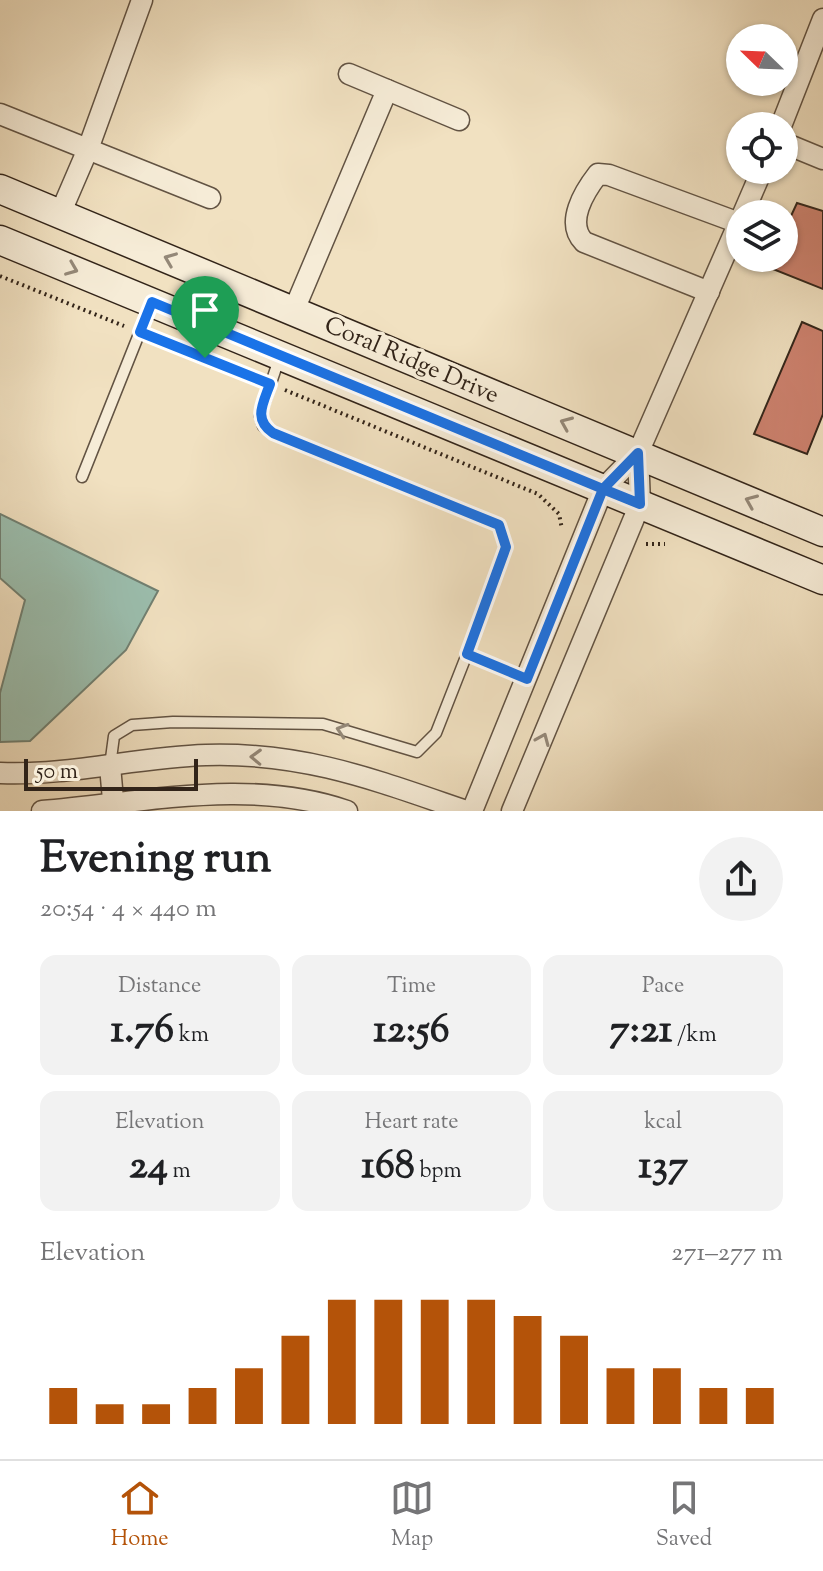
<!DOCTYPE html>
<meta charset="utf-8">
<style>
:root{--surface:#fff;--page:#f2f2f2;--text:#202124;--muted:#757577;--line:#e0e0e0;--accent:#b45309}
body{margin:0;font-family:"Sorts Mill Goudy",serif;background:var(--page);color:var(--text);height:100vh;display:flex;flex-direction:column;font-size:30px;white-space:nowrap}
*{box-sizing:border-box;margin:0}
p{font-size:26px;color:var(--muted)}
.icon{flex:none;width:44px;height:44px;fill:none;stroke:currentColor;stroke-width:2;stroke-linecap:round;stroke-linejoin:round}
.map{position:relative;height:811px;overflow:hidden}
.panel{display:flex;flex-direction:column;background:var(--surface);flex:1}
.panel>*{flex:none}
.needle{width:52px;rotate:293deg}
.tools{position:absolute;left:726px;top:24px;display:grid;gap:16px}
.tools a{display:grid;place-items:center;width:72px;height:72px;border-radius:50%;background:var(--surface);box-shadow:0 2px 6px #0004;font-size:40px}
.scale{position:absolute;left:24px;bottom:20px;width:174px;box-sizing:border-box;padding-left:8px;border:4px solid #322419;border-top:0;font-size:22px;line-height:28px;white-space:nowrap;color:#322419;-webkit-text-stroke:6px #f6ecd7;paint-order:stroke}
.pin{position:absolute;display:grid;place-items:center;width:68px;height:68px;color:#fff;margin:-82px -34px;border-radius:50% 50% 50% 0;rotate:-45deg;box-shadow:0 0 8px #0007}
.pin .icon{rotate:45deg}
.round{display:grid;place-items:center;flex:none;width:84px;height:84px;border-radius:42px;background:var(--page)}
.overview{display:flex;align-items:center;justify-content:space-between;height:136px;padding:0 40px}
h1{font-size:44px;font-weight:700;line-height:60px}
.metrics{display:grid;grid-template-columns:repeat(3,1fr);gap:12px;height:136px;padding:8px 40px}
.metrics div{display:grid;align-content:center;border-radius:16px;background:var(--page);text-align:center}
.metrics b{font-size:40px;font-weight:700}
.metrics small{font-size:22px;font-weight:400}
.metrics p{font-size:22px}
.chart{height:224px;padding:16px 40px}
.chart p{display:flex;justify-content:space-between}
.chart svg{width:100%;height:144px;margin-top:8px;stroke:var(--accent);stroke-width:6}
.dock{display:flex;justify-content:space-around;align-items:center;height:112px;border-top:2px solid var(--line);background:var(--surface);font-size:22px;color:var(--muted)}
.dock a{display:grid;justify-items:center;gap:4px}
.dock .current{color:var(--accent)}
.map>svg:first-child{display:block}
.water{fill:#9bbeae;stroke:#718072;stroke-width:2}
.building{fill:#cd816e;stroke:#322419;stroke-width:2}
.lines{fill:none;stroke-linecap:round;stroke-linejoin:round}
.service-casing{stroke:#625343;stroke-width:13}
.minor-casing{stroke:#625343;stroke-width:23}
.secondary-casing{stroke:#322419;stroke-width:31}
.path{stroke:#322419;stroke-width:4;stroke-dasharray:2 4;stroke-linecap:butt}
.service{stroke:#f6ecd7;stroke-width:10}
.minor{stroke:#f6ecd7;stroke-width:20}
.secondary{stroke:#f6ecd7;stroke-width:28}
.oneway{stroke:#948878}
.route-casing{stroke:#fff;stroke-width:16}
.route{stroke:#1a73e8;stroke-width:10}
.labels{text-anchor:middle;stroke-width:7;stroke-linejoin:round;paint-order:stroke}
.street-label{font-size:24px;fill:#322419;stroke:#f6ecd7}
</style>
<div class="map">
<svg width="823" height="811" viewBox="0 0 823 811">
<rect width="100%" height="100%" fill="#f1e1c1"/>
<filter id="stains"><feTurbulence type="fractalNoise" baseFrequency=".0025" numOctaves="4"/><feColorMatrix values="0 0 0 0 .2 0 0 0 0 .09 0 0 0 0 .02 0 0 0 .5 -.17"/></filter>
<radialGradient id="worn" r=".72"><stop offset=".6" stop-color="#630" stop-opacity="0"/><stop offset="1" stop-color="#630" stop-opacity=".3"/></radialGradient>
<polygon class="water" points="0,514 158,591 126,650 30,741 0,742 0,693 25,600 0,578"/>
<g class="building">
<polygon points="797,203 823,211 823,289 748,259 784,258 784,231"/>
<polygon points="802,322 823,331 823,414 807,454 754,434"/>
</g>
<g class="lines">
<defs>
<g id="service">
<polyline points="280,356 260,416 263,426 273,433 499,525 506,547 467,654 526,679"/>
<polyline points="82,477 151,304"/>
<polyline points="110,766 114,736 132,725 173,722 323,724 417,752 436,733 467,654"/>
</g>
<g id="minor">
<polyline points="349,74 459,120"/>
<polyline points="0,114 210,198"/>
<polyline points="781,126 823,19"/>
<polyline points="784,143 823,159"/>
<polyline points="60,214 88,149 142,0"/>
<polyline points="743,214 762,170"/>
<path d="M709,292L584,242C565,223 584,192 598,174L609,175L739,223"/>
<polyline points="294,310 387,90"/>
<polyline points="110,766 114,811"/>
<path d="M0,773C69,776 137,757 206,755C304,752 375,780 466,811"/>
<path d="M42,811C143,803 249,777 347,811"/>
<polyline points="472,811 603,489 638,453 740,220"/>
<polyline points="512,811 640,504 638,453"/>
</g>
<g id="secondary">
<polyline points="0,189 823,532"/>
<polyline points="0,240 823,580"/>
</g>
</defs>
<use href="#service" class="service-casing"/>
<use href="#minor" class="minor-casing"/>
<use href="#secondary" class="secondary-casing"/>
<g class="path">
<polyline points="0,276 124,326"/>
<polyline points="155,338 258,379"/>
<polyline points="285,390 538,494 559,514 562,529"/>
<polyline points="646,544 665,544"/>
</g>
<use href="#service" class="service"/>
<use href="#minor" class="minor"/>
<use href="#secondary" class="secondary"/>
</g>
<defs><path id="oneway-chevron" d="M-2-3.5L2.5 0L-2 3.5" fill="none" stroke-width="1.6" stroke-linecap="round" stroke-linejoin="round" transform="scale(2)"/></defs>
<g class="oneway">
<use href="#oneway-chevron" transform="translate(170 259) rotate(-158)"/>
<use href="#oneway-chevron" transform="translate(72 269) rotate(22)"/>
<use href="#oneway-chevron" transform="translate(566 423) rotate(-157)"/>
<use href="#oneway-chevron" transform="translate(751 501) rotate(-157)"/>
<use href="#oneway-chevron" transform="translate(342 730) rotate(-162)"/>
<use href="#oneway-chevron" transform="translate(543 739) rotate(-67)"/>
<use href="#oneway-chevron" transform="translate(256 757) rotate(-178)"/>
</g>
<g class="lines">
<defs>
<path id="route" d="M205,358L270,384C263,404 253,419 273,433L499,525L506,547L467,654L527,679L603,489L640,504L638,453L603,489L152,302L140,332L205,358"/>
</defs>
<use href="#route" class="route-casing"/>
<use href="#route" class="route"/>
</g>
<g class="labels">
<g class="street-label">
<text transform="translate(412 359) rotate(23)" y="8">Coral Ridge Drive</text>
</g>
</g>
<rect width="100%" height="100%" filter="url(#stains)"/>
<rect width="100%" height="100%" fill="url(#worn)"/>
</svg>
<div class="tools">
<a><svg class="needle" viewBox="-14 -14 28 28"><path d="M0-13l5 13h-10z" fill="#e53935"/><path d="M0 13l5-13h-10z" fill="#757577"/></svg></a>
<a><svg class="icon" aria-label="locate" viewBox="0 0 24 24"><circle cx="12" cy="12" r="6"/><path d="M12 2v4M12 18v4M2 12h4M18 12h4"/></svg></a>
<a><svg class="icon" aria-label="layers" viewBox="0 0 24 24"><path d="M12 4l9 5-9 5-9-5zM3 14l9 5 9-5"/></svg></a>
</div>
<div class="scale">50 m</div>
<div class="pin" style="left:205px;top:358px;background:#1e9e55"><svg class="icon" aria-label="arrive" viewBox="0 0 24 24"><path d="M6 21V4h12l-3 4 3 4H6"/></svg></div>
</div>
<section class="panel">
<div class="overview"><div><h1>Evening run</h1><p>20:54 · 4 × 440 m</p></div><a class="round"><svg class="icon" aria-label="share" viewBox="0 0 24 24"><path d="M12 15V3M7 8l5-5 5 5M5 13v7h14v-7"/></svg></a></div>
<div class="metrics">
<div><p>Distance</p><b>1.76<small> km</small></b></div>
<div><p>Time</p><b>12:56</b></div>
<div><p>Pace</p><b>7:21<small> /km</small></b></div>
</div>
<div class="metrics">
<div><p>Elevation</p><b>24<small> m</small></b></div>
<div><p>Heart rate</p><b>168<small> bpm</small></b></div>
<div><p>kcal</p><b>137</b></div>
</div>
<div class="chart"><p><span>Elevation</span>271–277 m</p>
<svg viewBox="0 0 160 44" preserveAspectRatio="none"><path d="M5 44V33M15 44V38M25 44V38M35 44V33M45 44V27M55 44V17M65 44V6M75 44V6M85 44V6M95 44V6M105 44V11M115 44V17M125 44V27M135 44V27M145 44V33M155 44V33"/></svg>
</div>
</section>
<nav class="dock">
<a class="current"><svg class="icon" aria-label="home" viewBox="0 0 24 24"><path d="M3 11l9-7 9 7M6 9v11h12V9"/></svg>Home</a>
<a><svg class="icon" aria-label="map" viewBox="0 0 24 24"><path d="M3 6l6-2 6 2 6-2v14l-6 2-6-2-6 2zM9 4v14M15 6v14"/></svg>Map</a>
<a><svg class="icon" aria-label="saved" viewBox="0 0 24 24"><path d="M7 4h10v16l-5-4-5 4z"/></svg>Saved</a>
</nav>
